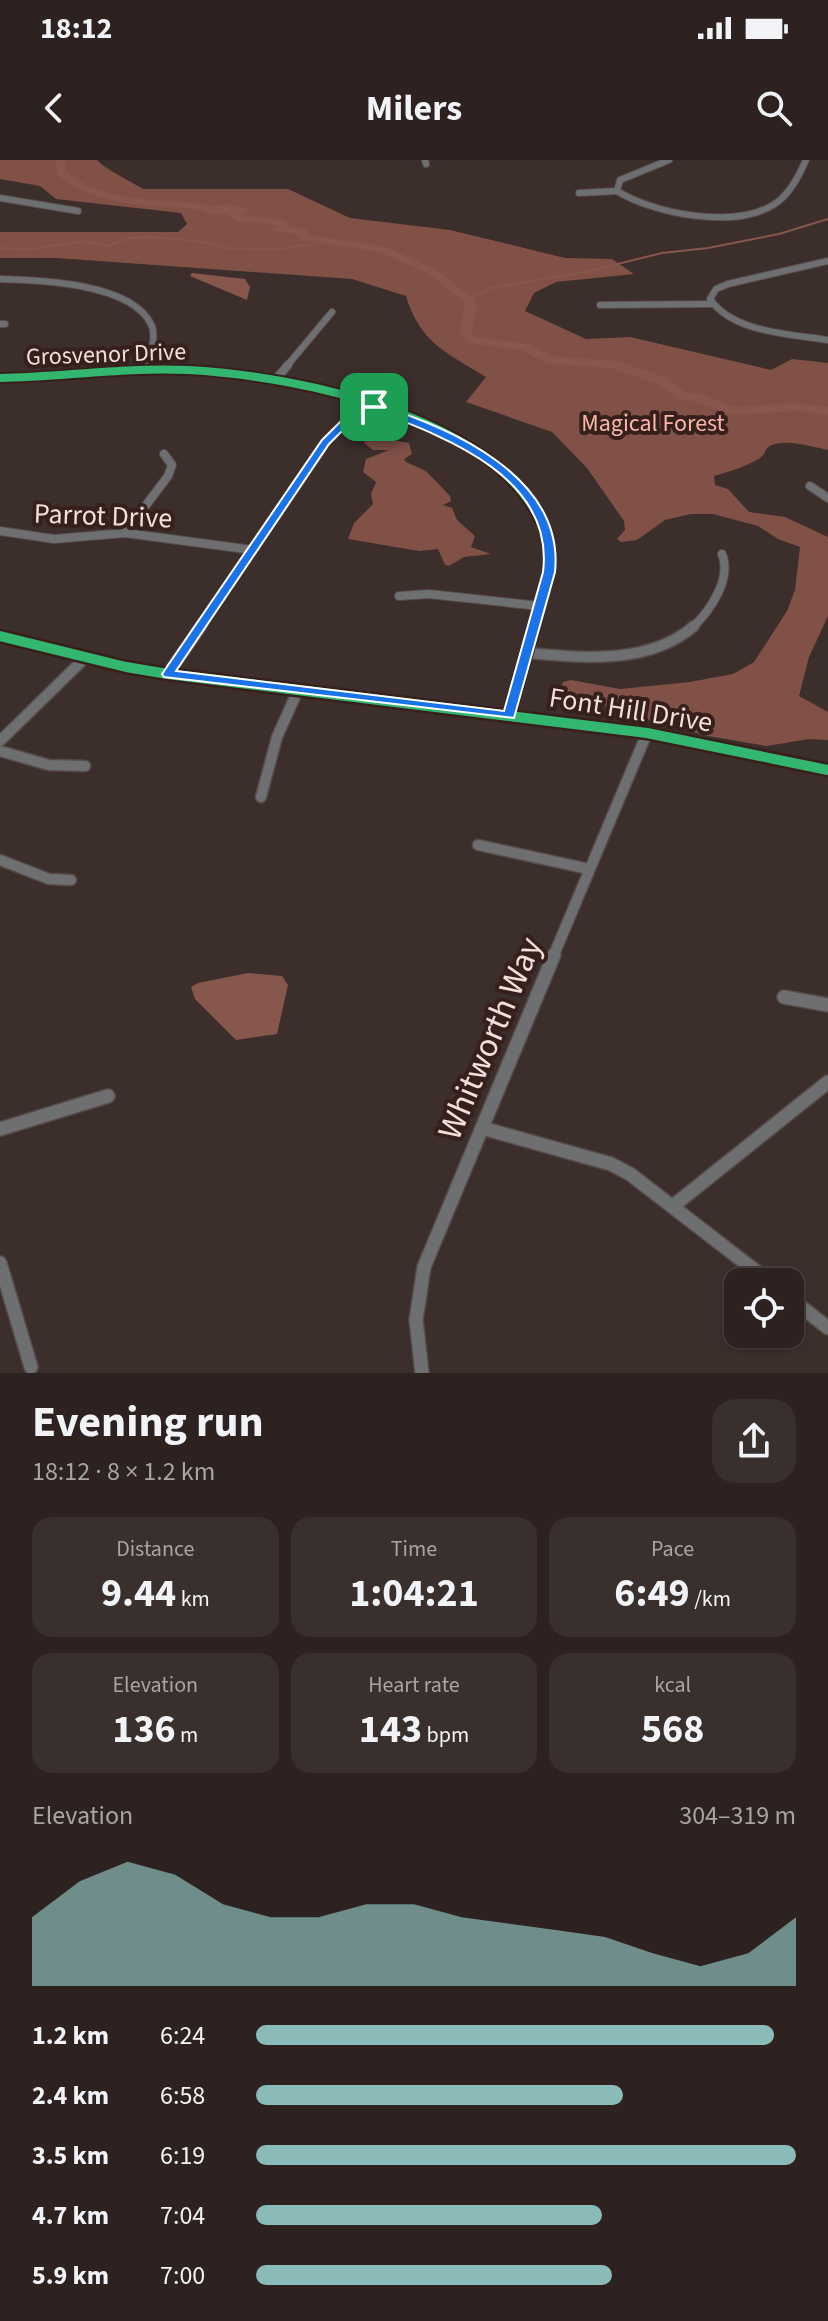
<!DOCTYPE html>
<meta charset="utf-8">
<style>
:root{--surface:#2d2220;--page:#392f2d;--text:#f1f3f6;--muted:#a7a4a5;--line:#483f3e;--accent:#8bbbb9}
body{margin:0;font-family:"Source Sans 3",sans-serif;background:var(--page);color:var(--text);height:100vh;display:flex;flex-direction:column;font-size:30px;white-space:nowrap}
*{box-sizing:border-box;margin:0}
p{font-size:26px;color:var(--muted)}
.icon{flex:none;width:44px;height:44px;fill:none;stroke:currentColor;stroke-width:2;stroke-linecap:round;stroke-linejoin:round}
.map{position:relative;height:1213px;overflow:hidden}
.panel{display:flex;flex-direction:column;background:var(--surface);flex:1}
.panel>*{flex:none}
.buttons{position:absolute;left:724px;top:1108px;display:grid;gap:16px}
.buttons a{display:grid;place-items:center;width:80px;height:80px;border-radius:16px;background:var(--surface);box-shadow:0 2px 6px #0004,0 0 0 2px var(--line);font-size:40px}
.pin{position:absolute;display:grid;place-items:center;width:68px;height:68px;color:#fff;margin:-34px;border-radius:16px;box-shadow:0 4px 12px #0006}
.round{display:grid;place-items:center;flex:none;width:84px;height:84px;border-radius:24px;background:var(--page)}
.headline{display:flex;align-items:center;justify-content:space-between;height:136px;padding:0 32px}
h1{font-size:44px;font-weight:700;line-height:60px}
.metrics{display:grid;grid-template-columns:repeat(3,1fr);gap:12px;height:136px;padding:8px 32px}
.metrics div{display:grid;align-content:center;border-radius:20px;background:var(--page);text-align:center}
.metrics b{font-size:40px;font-weight:700}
.metrics small{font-size:22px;font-weight:400}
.metrics p{font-size:22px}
.chart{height:224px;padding:16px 32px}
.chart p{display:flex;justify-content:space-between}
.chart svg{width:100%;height:144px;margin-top:8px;fill:var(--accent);opacity:.7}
ul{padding:0 32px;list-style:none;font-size:26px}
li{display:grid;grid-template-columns:128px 96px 1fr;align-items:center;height:60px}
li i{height:20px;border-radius:10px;background:var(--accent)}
.status{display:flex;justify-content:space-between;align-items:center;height:56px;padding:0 40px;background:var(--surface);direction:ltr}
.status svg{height:22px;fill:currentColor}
header{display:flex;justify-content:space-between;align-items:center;height:104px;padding:0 32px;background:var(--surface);font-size:36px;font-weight:700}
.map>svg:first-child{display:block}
.forest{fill:#815148}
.water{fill:#87564d}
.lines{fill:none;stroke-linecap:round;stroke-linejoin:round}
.stream{stroke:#87564d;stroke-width:2}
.river{fill:#87564d;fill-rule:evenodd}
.minor-far3-casing{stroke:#574b49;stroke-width:8}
.minor-far2-casing{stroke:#574b49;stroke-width:10}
.minor-far1-casing{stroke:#574b49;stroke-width:13}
.minor-casing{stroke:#574b49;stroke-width:16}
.minor-far3{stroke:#6d6f70;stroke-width:6}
.minor-far2{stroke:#6d6f70;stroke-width:8}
.minor-far1{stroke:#6d6f70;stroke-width:10}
.minor{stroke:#6d6f70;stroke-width:13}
.cycleway-far1-casing{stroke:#37201c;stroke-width:12}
.cycleway-casing{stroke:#37201c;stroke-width:15}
.cycleway-far1{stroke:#33b770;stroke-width:8}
.cycleway{stroke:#33b770;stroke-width:10}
.route{fill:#1a73e8;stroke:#fff;stroke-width:2;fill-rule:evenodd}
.labels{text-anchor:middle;stroke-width:8;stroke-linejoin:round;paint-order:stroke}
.far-street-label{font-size:24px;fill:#f0e0dc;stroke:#37201c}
.far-park-label{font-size:24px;fill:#f9b6a9;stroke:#37201c}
.street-label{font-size:28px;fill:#f0e0dc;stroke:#37201c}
.near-street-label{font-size:34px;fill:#f0e0dc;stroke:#37201c}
</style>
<div class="status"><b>18:12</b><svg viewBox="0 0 49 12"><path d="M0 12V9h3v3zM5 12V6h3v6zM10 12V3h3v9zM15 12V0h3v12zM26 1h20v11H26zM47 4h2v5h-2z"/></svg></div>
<header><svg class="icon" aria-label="back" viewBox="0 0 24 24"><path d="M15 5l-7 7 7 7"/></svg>Milers<svg class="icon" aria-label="search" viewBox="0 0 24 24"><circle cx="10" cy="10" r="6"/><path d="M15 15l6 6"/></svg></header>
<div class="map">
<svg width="828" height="1213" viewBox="0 0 828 1213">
<rect width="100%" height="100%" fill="#3c2e2b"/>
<g class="forest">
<path d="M0,0H97C105,9 132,22 143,29H288L350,58L450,70L565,98L612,99L634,114L556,122L534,133L525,151L586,179L630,177L771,210L792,199L828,203V290C811,287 789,279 772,285C764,288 767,293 760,298C745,307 731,311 714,316L715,325L728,329L749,352L785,357L828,377V456L809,497L799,536L828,552V580L809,579L767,586L708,576L632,556L565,532L561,527L563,522L571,520L620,529L690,522L733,514L754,502L787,451L795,430L800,387L778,379L758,366L713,354H691L665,360L637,380L621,382L617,379L625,370L624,361L587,308L552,272L466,242L486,217C447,193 420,183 406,136L352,119L57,98H0V72H178L187,64L181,53L56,39L40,26L0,19Z"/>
<polygon points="389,268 392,271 385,279 409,283 412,294 404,299 406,302 426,311 450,336 451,341 443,345 452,348 457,360 475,376 471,387 491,394 464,397 449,406 445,405 438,389 419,391 348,379 354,363 373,344 371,334 376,322 363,312 366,299 389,290 373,290 364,283 366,278"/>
</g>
<g class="water">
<polygon points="192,113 245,119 250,127 247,140 190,116"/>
<polygon points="248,813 282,816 288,825 277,874 236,880 195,839 191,827 198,823"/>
</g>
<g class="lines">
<g class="stream">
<polyline points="0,88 32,89 84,81 107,86 130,78 149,77 198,81 226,88 279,89 327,82"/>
<polyline points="468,139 491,128 585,112 662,93 708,88 779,74 828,59"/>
</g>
<path class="river" d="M55,0H65L66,12C105,43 155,38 203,44C219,48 211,47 225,44L250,49L240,55L285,60L290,67L307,69L309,75L386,87L437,110L475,140L477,150L471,171L475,177L528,184L552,196L616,201L668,218L685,232L705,235L734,247L797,243L828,247V255L797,251L733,255L697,242L676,238L658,224L610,208L549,204L521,190L468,183C451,172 467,157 464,142L429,114L379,92L300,80L298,74L274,71L272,69L278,65L236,61L227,54H210L200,50C149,44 100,49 57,15Z"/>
<defs>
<g id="minor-far3">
<polyline points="425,0 426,4"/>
<path d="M669,0L620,20L617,31C654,54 734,69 773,45C789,36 799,16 806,0"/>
<polyline points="579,33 617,31"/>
<polyline points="0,38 78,51"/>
<path d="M828,101L728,124L716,129L710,139C733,173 791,174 828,180"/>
<path d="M0,119C39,120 131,123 151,164C157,176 150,194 148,207"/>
<polyline points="600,145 711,144"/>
<polyline points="0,164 5,164"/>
<polyline points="286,207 332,152"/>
</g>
<g id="minor-far2">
<polyline points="148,210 149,205"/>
<path d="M0,218C62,217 125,207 188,210C299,216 517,258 549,385C555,411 540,443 533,468"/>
<polyline points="276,219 288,205"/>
<polyline points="810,326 828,338"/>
<polyline points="0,371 54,379 125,373 253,390"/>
<polyline points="125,373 168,316 172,305 164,294"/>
<polyline points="399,436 429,434 539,446"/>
<polyline points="200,468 326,282 344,263 374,247"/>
<path d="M692,468C710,451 732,419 722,394"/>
</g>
<g id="minor-far1">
<polyline points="0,476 126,507 168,514 647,573 828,610"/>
<path d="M528,493C583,498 649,505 694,466"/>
<polyline points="168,514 201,466"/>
<polyline points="509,555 534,466"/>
<polyline points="0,581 86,497"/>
<polyline points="0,591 49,605 85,606"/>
<polyline points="261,637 277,577 298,530"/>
<polyline points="478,685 589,709"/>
<polyline points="0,700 49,719 71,720"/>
<polyline points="553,797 647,573"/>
</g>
<g id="minor">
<polyline points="784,837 828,845"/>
<polyline points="482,968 611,1004 630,1014 770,1122"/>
<polyline points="0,969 108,936"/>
<polyline points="673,1046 828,922"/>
<polyline points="0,1103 31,1207"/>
<polyline points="790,1138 828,1168"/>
<polyline points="422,1213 416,1160 424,1107 554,795"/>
</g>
</defs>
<use href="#minor-far3" class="minor-far3-casing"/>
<use href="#minor-far2" class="minor-far2-casing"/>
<use href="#minor-far1" class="minor-far1-casing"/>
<use href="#minor" class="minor-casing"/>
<use href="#minor-far3" class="minor-far3"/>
<use href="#minor-far2" class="minor-far2"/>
<use href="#minor-far1" class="minor-far1"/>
<use href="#minor" class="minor"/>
<defs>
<path id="cycleway-far1" d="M0,218C62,217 125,207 188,210C299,216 517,258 549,385C555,411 540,443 533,468"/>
<g id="cycleway">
<polyline points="0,476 126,507 168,514 647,573 828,610"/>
<polyline points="509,555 534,466"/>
</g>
</defs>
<use href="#cycleway-far1" class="cycleway-far1-casing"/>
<use href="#cycleway" class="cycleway-casing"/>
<use href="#cycleway-far1" class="cycleway-far1"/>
<use href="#cycleway" class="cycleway"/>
</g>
<path class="route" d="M374,244C448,266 565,316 555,412L514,558L164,517L162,514L322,280L341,261ZM374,250C445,277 555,317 543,412L504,551L176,511L329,284L348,265Z"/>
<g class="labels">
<g class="far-street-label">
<text transform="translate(106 194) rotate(-2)" y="8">Grosvenor Drive</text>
</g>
<g class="far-park-label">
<text x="653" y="271">Magical Forest</text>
</g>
<g class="street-label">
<text transform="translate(103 355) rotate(2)" y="10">Parrot Drive</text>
<text transform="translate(631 549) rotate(9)" y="10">Font Hill Drive</text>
</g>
<g class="near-street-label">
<text transform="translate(489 878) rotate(-67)" y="12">Whitworth Way</text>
</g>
</g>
</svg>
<div class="buttons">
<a><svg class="icon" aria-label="locate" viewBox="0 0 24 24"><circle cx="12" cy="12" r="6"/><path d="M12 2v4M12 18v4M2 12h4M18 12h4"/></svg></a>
</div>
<div class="pin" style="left:374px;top:247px;background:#1e9e55"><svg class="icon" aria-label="arrive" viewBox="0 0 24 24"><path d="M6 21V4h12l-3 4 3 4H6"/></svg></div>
</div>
<section class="panel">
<div class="headline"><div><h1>Evening run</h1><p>18:12 · 8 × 1.2 km</p></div><a class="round"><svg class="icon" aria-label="share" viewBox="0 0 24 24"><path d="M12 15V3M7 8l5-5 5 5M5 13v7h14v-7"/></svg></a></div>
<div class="metrics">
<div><p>Distance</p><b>9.44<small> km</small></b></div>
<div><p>Time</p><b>1:04:21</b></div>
<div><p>Pace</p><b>6:49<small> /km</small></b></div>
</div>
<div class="metrics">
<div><p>Elevation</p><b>136<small> m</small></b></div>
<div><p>Heart rate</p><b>143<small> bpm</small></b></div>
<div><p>kcal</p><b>568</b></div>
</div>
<div class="chart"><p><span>Elevation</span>304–319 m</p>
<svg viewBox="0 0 160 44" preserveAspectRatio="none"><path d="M0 44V23L10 12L20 6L30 10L40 19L50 23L60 23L70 19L80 19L90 23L100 25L110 27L120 29L130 34L140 38L150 34L160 23V44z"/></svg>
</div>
<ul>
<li><b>1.2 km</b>6:24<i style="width:96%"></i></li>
<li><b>2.4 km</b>6:58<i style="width:68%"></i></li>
<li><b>3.5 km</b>6:19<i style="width:100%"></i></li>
<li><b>4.7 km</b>7:04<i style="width:64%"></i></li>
<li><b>5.9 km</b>7:00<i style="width:66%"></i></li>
</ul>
</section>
